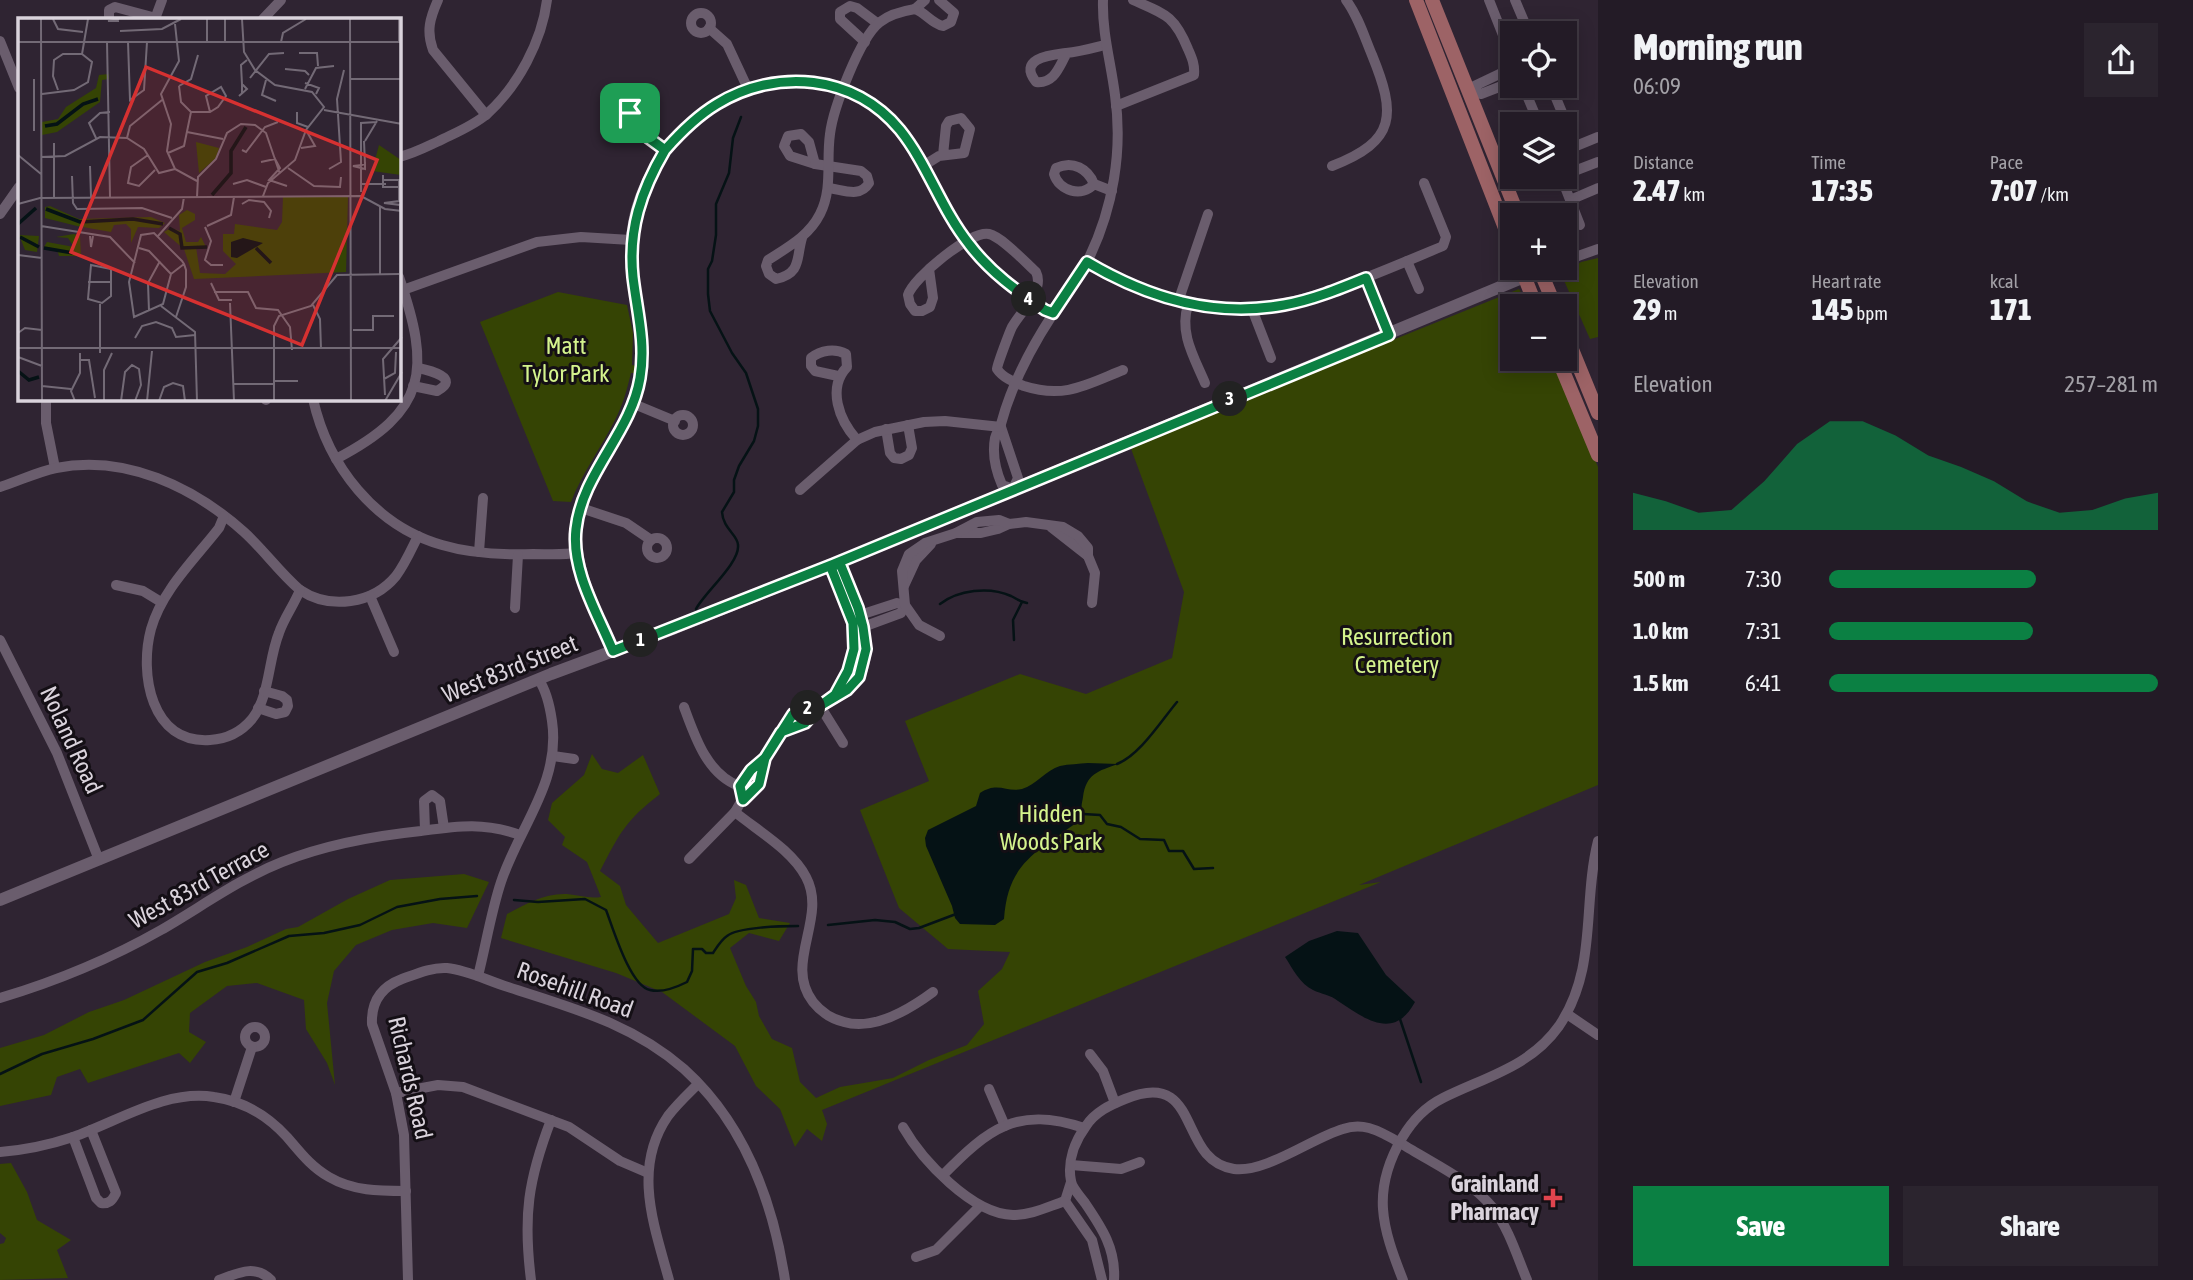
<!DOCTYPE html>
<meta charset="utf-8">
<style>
:root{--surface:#231b26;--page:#2b242e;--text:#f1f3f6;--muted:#a3a1a7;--line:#403943;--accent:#0b8043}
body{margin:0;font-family:"Asap Condensed",sans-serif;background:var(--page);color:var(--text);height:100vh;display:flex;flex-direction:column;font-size:26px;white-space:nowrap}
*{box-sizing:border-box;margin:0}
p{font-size:23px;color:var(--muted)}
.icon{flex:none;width:38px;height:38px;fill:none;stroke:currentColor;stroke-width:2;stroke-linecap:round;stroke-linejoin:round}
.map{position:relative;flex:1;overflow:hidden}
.sheet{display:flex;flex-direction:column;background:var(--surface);width:595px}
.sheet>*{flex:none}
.fabs{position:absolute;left:1500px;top:21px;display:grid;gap:14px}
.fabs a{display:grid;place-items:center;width:77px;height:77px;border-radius:0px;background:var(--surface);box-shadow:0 4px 18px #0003,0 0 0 2px var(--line);font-size:35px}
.pin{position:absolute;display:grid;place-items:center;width:60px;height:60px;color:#fff;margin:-30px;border-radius:14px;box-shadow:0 4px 10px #0006}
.km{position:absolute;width:35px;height:35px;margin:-18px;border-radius:50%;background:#222;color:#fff;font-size:19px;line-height:35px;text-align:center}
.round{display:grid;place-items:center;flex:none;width:74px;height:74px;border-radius:0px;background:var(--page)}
.overview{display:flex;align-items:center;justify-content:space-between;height:119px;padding:0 35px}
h1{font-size:38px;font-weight:800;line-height:52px}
.stats{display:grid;grid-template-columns:repeat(3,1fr);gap:10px;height:119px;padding:7px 35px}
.stats div{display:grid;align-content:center}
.stats b{font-size:30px;font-weight:800}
.stats small{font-size:19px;font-weight:400}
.stats p{font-size:19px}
.chart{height:196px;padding:14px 35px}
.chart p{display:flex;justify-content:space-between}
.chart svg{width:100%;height:126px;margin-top:7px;fill:var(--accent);opacity:.7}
.action{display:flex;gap:14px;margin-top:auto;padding:14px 35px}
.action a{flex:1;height:80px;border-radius:0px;background:var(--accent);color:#fff;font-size:28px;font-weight:800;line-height:80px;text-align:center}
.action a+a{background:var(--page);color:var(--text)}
ul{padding:0 35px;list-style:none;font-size:23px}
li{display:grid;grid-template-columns:112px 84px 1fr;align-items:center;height:52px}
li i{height:18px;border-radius:9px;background:var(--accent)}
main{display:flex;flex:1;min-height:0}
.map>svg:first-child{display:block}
.green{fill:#354404}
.water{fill:#051215}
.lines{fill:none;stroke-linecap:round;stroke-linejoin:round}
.stream{stroke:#051215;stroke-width:2.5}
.street{stroke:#6a5d6d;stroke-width:10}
.secondary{stroke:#6a5d6d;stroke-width:12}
.primary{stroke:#9d6366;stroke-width:14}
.route-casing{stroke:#fff;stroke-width:14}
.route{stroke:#0b8043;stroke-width:9}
.health-dot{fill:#e0444e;stroke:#140f15;stroke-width:2.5}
.labels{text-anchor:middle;stroke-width:6;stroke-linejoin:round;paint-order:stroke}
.park-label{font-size:24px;fill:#d4f38d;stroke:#140f15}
.street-label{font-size:24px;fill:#dad3dc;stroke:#140f15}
.poi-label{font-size:24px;font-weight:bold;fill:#dad3dc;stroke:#140f15;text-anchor:end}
.inset-river{fill:none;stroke:#051215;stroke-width:3.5}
.inset-road{fill:none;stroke:#736a76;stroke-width:2}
.view{fill:#d63131;fill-opacity:0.15;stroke:#d63131;stroke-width:3.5}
.inset-edge{fill:none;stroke:#dad3dc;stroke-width:3.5}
</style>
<main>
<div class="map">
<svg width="1598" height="1280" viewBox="0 0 1598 1280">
<rect width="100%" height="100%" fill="#2f2432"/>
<g class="green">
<polygon points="1598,258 1598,337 1590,339 1562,276 1581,262"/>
<path d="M1519,289L1522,294H1528L1533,306H1512V359H1554L1598,467V785L1359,885L1381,882L822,1110L827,1124L822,1141L807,1129L795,1147L780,1109L756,1086L735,1046L662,992L616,973L501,938L507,914C526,904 544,893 567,894C579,895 589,899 601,897L587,862L562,845L565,837L548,820L552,803L584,775L592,754L602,769L618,773L643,755L660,794C625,821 620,833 600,871L620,886L626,905L658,943L729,914L736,898L734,880L746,885L759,918L790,923L779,941L749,933L730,948L746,986L756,1002L759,1016L772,1039L792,1048L800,1082L816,1098L840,1087L893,1078L929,1060L967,1045L984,1024L978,991L1002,969L1010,952L948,949L899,908L860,810L929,781L905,721L1020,674L1086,694L1172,658L1184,592L1130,446Z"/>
<path d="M558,292L627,305L633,333L632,365L637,366L636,373H631C627,389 623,405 615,420C601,448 582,473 571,502L553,501L480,322Z"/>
<polygon points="464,874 489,882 467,928 433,923 392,930 356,945 334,971 327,1003 335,1085 327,1063 306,1029 304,1000 257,983 227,986 190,1013 189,1032 206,1042 190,1063 179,1053 88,1083 80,1069 57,1077 51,1095 0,1106 0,1048 44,1035 89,1012 124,1000 205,962 247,947 286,929 298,927 348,899 390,880"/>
<polygon points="11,1163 27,1192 37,1220 71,1240 57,1250 68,1278 0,1280 0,1244 4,1243 6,1238 0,1233 0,1164"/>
</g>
<g class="water">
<path d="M1088,763L1118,764C1098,771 1086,774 1083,797C1082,804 1080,807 1084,814L1080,820C1038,852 1008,861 1004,919L995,925L960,924L955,918L952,906L926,846L925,838L928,830L976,806L980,793C998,781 1007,793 1022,789C1036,785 1046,770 1060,766C1069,764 1079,764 1088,763Z"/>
<path d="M1337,931L1358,933L1386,975L1415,1002C1394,1041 1365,1019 1338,1001C1331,995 1321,994 1313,990C1300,984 1293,969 1285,957L1309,941Z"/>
</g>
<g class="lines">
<g class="stream">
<path d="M940,604C958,590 989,586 1011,596C1017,599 1020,602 1027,603"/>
<path d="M696,609C704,593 740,563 738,545C738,535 723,529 722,512L734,492V480L739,466L754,441L758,426V409L746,373L732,353L710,311L708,294V269L712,261L716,235V204L729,173L733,138L741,117"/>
<polyline points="1014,640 1013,620 1022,602"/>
<path d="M1117,764C1140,755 1161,721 1177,702"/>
<polyline points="1083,814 1100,815 1107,824 1121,827 1140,839 1164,840 1169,851 1183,851 1194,869 1213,868"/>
<path d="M514,900L538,902L585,899L606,910C613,928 630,986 650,990C662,993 677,987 687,982L692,971L693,949H702L706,953H713C717,947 721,940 727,936C738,927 782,926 798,926"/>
<polyline points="828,925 875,920 895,922 910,929 919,928 956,914"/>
<polyline points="1400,1019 1421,1082"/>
<polyline points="0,1074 42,1054 93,1039 143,1020 197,972 227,963 289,936 324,933 360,925 397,907 440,899 477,896"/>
</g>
<g class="street">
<path d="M438,0C430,18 426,31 433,50L486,115"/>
<path d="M925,0L915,9C926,13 931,23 943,26L951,22L954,13L939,0"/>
<polyline points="1489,0 1512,58"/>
<polyline points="1515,0 1529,33"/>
<circle cx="701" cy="23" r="10"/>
<polyline points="109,19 109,10 115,7 156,18"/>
<polyline points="155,19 162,0"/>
<polyline points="263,19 281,0"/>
<polyline points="709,28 727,44 748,89"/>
<polyline points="0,41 19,88"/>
<polyline points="865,42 840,19 840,12 850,6 857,8 877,23"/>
<path d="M1067,53C1059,66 1055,84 1036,82C1017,58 1051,55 1066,53C1079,52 1093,48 1105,45"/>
<polyline points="1512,68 1468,89 1481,94 1512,82"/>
<polyline points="1523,86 1539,124"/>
<polyline points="1551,86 1576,146 1564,151"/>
<path d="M1116,106L1194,75C1195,65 1192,58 1188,49C1174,15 1165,14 1133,0"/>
<circle cx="623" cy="119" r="9"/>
<polyline points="631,125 665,150"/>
<polygon points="801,134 809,142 815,164 790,156 784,146 788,136"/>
<polyline points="1576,146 1598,137"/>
<path d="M399,157C413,154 426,147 439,141C455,133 473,126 487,114C518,86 542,41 547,0"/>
<path d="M815,164L861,171L867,176L869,183C860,198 844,190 829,188"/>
<polyline points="923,166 939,156 964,153 970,129 961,118 949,121 946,126 943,155"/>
<path d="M1332,166C1397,141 1396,114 1372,55C1364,36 1358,16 1346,0"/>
<polyline points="1564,175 1598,162"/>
<polyline points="1561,177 1580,225"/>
<path d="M1094,184C1082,198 1059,191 1054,174L1056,168C1073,160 1088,169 1094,184L1112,191"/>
<polyline points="1570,200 1598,188"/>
<polyline points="0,214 19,187"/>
<path d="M802,238C796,258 802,273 776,279L769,274L766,266L768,260C788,247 809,236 820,214C833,188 826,162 830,134C833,109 860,37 880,22C890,14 903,11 915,9"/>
<polyline points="1407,261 1419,289"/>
<polyline points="1564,261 1598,249"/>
<path d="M1087,262C1225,346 1308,302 1443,246L1446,237L1424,183"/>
<path d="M929,269L933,298L930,307L922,311H915L910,304L908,295C913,278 971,230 989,234C1002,237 1025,262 1036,272C1045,290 1021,311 1012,327C1010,331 997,365 997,369C1003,378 1014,382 1024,386C1064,399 1086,385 1123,370"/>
<polyline points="1366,278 1389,335"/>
<polyline points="403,290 537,242 581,237 631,240"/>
<polyline points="1178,302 1208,214"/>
<path d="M1188,305C1179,333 1194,357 1205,383"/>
<polyline points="1252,309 1271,358"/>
<path d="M838,376L815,371L811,366V358C821,350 835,348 846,354L847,367C827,388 839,420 857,440"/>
<path d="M413,386L437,391C462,378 428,370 418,368"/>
<polyline points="46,399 46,423 55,468"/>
<path d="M313,399C328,466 375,526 442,545C472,554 503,555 533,554C548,554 562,555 576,553"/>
<polyline points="266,400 266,399"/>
<polyline points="634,404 675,421"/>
<circle cx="683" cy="425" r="10"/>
<path d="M1001,427L1018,478L1013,489L1002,485C996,471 992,454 995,438C996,433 1000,429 1001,424C1012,383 1030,349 1053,314C1064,296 1079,280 1088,260C1113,209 1123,151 1115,95C1111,63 1102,33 1103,0"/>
<polyline points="886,429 890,453 894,458 901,459 909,455 912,448 908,425"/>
<path d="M336,459C428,411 431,370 399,277"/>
<path d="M0,487C19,481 37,472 56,468C125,454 194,487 244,532C264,550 279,572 300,590C330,610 373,604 396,576C405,564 411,550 418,536"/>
<polyline points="800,490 857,440 875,432 924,422 945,421 1001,427"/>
<polyline points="581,508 626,523 651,540"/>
<path d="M224,516L219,528C195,559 162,590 151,629C139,674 151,744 210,740C227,739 242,731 252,719C270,696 268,660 279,633C284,618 294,605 300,590"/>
<polyline points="1051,527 1088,556"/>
<polyline points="956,533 981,533 998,529 1009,524 1026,522 1063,527 1078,536 1088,548 1088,556 1095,573 1092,603"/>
<circle cx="657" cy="548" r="10"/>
<polyline points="479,552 483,498"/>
<path d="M834,564L832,570C844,599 861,628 852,660C848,673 838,683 835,695"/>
<polyline points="116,585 143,591 161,602"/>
<polyline points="904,586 916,560 931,544"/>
<polyline points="370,596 394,652"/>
<polygon points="897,603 905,605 901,613 863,627 853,623 860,615"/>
<polyline points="515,608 518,555"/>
<polyline points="940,636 919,625 905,605 902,571 909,554 925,543 956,533 977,522 999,520 1009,524"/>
<polyline points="0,640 57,753 99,860"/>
<path d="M613,651C584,577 555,539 601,462C617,435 635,409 640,377C648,330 629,287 631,240C636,148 736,58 831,85C912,109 923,184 968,244C989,272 1020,299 1053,313"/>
<polyline points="820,706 843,743"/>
<path d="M684,707C695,737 707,774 739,786"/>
<polyline points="258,708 276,714 285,712 288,706 287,700 282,696 264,691"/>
<path d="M781,732C794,729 806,725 814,715C818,710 820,706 825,702C837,694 852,689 860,676C878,642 854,597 840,566L834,564"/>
<polyline points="553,756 574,759"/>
<polyline points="739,786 751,770 765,758 793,714 820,706"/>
<polyline points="742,800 759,784 765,758"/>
<path d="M735,812C758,831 792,850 806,877C828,918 783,963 813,1002C821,1012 832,1019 844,1022C874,1031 910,1009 933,992"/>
<polyline points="425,830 424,801 432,795 440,801 444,828"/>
<polyline points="689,859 735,812 742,800 739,786"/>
<path d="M478,976C486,945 491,912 501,882C519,827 561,782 552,721C550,707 547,692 539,680"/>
<path d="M0,998C57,981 110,959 161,930C201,907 239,879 282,862C327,844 373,836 421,831C458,826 484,822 520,835"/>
<polyline points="1567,1014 1598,1035"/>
<circle cx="255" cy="1037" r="10"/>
<polyline points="1090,1054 1103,1071 1115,1103"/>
<polyline points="989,1089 1005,1126"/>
<polyline points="396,1093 438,1085 463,1087 569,1127 620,1161 648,1173"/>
<polyline points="234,1102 252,1047"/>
<path d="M903,1127C922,1160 972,1214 1013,1215C1032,1215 1047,1207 1065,1201L1071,1182"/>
<path d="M73,1137L96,1198L101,1203C109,1204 112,1201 116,1193L91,1130"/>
<path d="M0,1152C25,1150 49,1145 73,1137C117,1122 166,1089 214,1097C243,1101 267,1115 287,1137C300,1152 311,1167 329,1177C353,1191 379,1191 406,1191"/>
<polyline points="1071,1165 1121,1169 1140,1162"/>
<path d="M943,1175C988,1129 1018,1105 1084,1128"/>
<polyline points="1065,1201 1092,1240 1102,1280"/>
<polyline points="916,1257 936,1250 980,1206"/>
<path d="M219,1280C238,1273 255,1264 271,1280"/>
<path d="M408,1280L404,1135L396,1093L372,1024C371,1002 381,987 402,979C416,974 432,967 447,968C468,970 488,981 508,987C572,1008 631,1023 684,1069C744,1123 773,1202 785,1280"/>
<path d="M531,1280C523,1216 528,1180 551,1120"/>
<path d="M669,1280C654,1225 632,1168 668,1116C677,1104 688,1094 698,1084"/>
<path d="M1114,1280C1116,1249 1102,1228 1085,1203C1080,1196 1072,1188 1071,1181C1067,1161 1075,1141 1086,1126C1095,1112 1110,1105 1125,1099C1203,1067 1176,1161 1234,1169C1266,1173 1312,1138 1343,1129C1352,1126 1361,1126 1369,1128C1384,1132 1398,1142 1412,1150C1440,1167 1472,1182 1493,1208C1509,1229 1517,1256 1527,1280"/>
<path d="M1403,1280C1382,1227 1371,1191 1402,1138C1412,1121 1425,1107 1443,1098C1485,1077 1530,1067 1559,1026C1598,968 1582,905 1598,841"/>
</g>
<polyline class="secondary" points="0,900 551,674 675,628 834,564 1534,273"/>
<g class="primary">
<polyline points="1416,0 1512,246"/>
<polyline points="1432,0 1518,215"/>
<polyline points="1521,268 1536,306"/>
<polyline points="1539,268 1555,306"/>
<polyline points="1564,330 1598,413"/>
<polyline points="1558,359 1598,455"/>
</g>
</g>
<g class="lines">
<defs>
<path id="route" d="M630,113L632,119L631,125L665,150C641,191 628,230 633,277C637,311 646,343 640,378C631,433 582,473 576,529C571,571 598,614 613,651L834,564L832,570L853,623L854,649L848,671L835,695L820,706L805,723L781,732L765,758L759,784L743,800L740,786L751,770L765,758L793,714L820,706L847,690L859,677L866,649L863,627L858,608L841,566L834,564L1389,335L1366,278C1339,289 1312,300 1284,305C1213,318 1148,298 1087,262L1053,313L1045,310C1017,291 990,272 969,244C941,209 928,165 900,130C854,74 776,68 717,104C697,116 680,133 665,150L631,125L623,129L618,127L614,119L616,114L625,110L630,113"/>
</defs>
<use href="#route" class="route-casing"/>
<use href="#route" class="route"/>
</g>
<path class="health-dot" d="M1549.5 1187.5h7v7h7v7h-7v7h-7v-7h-7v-7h7z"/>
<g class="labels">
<g class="park-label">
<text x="566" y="354">Matt<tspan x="566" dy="28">Tylor Park</tspan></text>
<text x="1397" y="645">Resurrection<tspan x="1397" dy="28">Cemetery</tspan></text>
<text x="1051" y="822">Hidden<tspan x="1051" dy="28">Woods Park</tspan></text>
</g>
<g class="street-label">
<text transform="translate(510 669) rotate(-22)" y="8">West 83rd Street</text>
<text transform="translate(71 740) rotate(65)" y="8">Noland Road</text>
<text transform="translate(199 885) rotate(-29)" y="8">West 83rd Terrace</text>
<text transform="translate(575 990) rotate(20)" y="8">Rosehill Road</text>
<text transform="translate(410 1078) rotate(77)" y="8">Richards Road</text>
</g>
<g class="poi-label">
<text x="1539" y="1192">Grainland<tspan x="1539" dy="28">Pharmacy</tspan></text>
</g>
</g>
<g transform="translate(18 18)">
<rect width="383" height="383" fill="#2f2432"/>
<path d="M91,56V61L84,62L82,84L39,114L24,117V104L40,101L48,89L78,70L81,57ZM178,124L201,130L198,140L181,155ZM361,127L383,142V157L354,153ZM265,179H330L328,254L176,261L166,231L146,214L153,210L162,213L161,197L169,192L177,196V202L164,210L168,224H180L183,219L188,229H178L182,255L207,256L218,246L205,233V216H216L217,206L259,212L264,204ZM32,188L61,201L133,199L147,205L141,210L120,209L113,225V211L108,206L96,207L93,214L59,208L27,200V189ZM56,216L62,218L63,238H41L39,231L26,229L29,224L56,229L50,220L38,219ZM1,217L21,218L19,234L7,232Z" fill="#354404"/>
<path d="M225,220L245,225L219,240L213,239V224Z" fill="#051215"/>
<path class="inset-river" d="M27,108L39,106L65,86L80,81M194,177L213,155V133L228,109M28,191L62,204L115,201L145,206M0,206L18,190M151,210L162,216L164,230L189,229M2,219L21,229M26,230L55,235M238,230L253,245M0,353L11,362L21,359"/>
<path class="inset-road" d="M23,1L24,383M35,1L40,11L65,14M101,1L90,3H101M189,1V24M224,1L226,34L237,52L257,67L294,74L306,89L288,112L277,142L250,165L245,178M332,1L333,383M381,1V24M157,6L161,43L143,76L153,106L149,133L157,151L179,163M102,13L144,11L163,1M0,24H384M89,24L92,179M110,24L112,82L126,72L129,24M207,24V1M263,24L265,15L288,1M281,35H299L300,48M64,36L70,1M267,51L287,53L291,57M232,60L251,36L266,35M332,61H384M248,62L244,77L258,83M287,65L301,70L298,76M224,66L223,47L229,42M161,68L173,61L180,37M161,68L163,84L173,94M287,71L298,50L316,48M40,72L35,58L36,42L45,36H64M24,76L56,72L70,64L74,44L64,36M221,78L229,71L224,66V76M306,92L384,106M173,94H192L200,89L208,78L203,69L188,78L192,94M279,94V105L290,109M16,113V61M169,114L205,121M78,120L71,105L82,95L92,94M109,120L112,108L144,82M346,123L347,146M347,123L359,103M283,130L297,128L288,112M224,132L228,134L247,109L260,104M150,135L166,128L173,94M0,137L23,156M130,137L113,149L110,165L121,168L137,152M23,139L47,138L82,119L109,120L126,131L141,155L157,151M243,144L257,141L262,150L251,162L269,168M347,146V151L335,148L344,147ZM72,148L73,179M270,150L296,168L322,169L323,159M311,151L323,144L319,81L326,52M365,157V169H381M54,158L55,185L59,191L124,190L154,200M365,162H381V183L366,185L382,187V193M215,166L229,162L248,169M343,166H368M343,174V105L359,104M179,179L180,159L198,141L209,115L223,106L237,107L248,115L262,156M36,180V125M0,186L22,180L343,178L367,191L384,193M224,186L231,182L246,184L253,193L251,200M362,188V256M23,208L92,219L117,245M189,208L213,197L216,179M187,209L193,223L187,242L193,247H205M72,218L73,229L75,218M140,218L164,191L166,179M121,230L131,233L153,256M0,237L24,240M73,247L93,251V278L84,285L70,281ZM70,264H93M193,265L201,282H214M196,274H230L238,290L260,292L272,309L274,332M212,285L216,383M82,286V335M295,287L302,301L303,331M143,288L177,314L179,383M131,293L130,265L142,243M158,299L168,269V252L166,246L164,243L136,215L123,217L111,264L116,299L145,286L153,256L166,246M335,312H355V298H376M0,315L7,310L24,312M117,320L124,308L138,304L154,310L158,319L177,317M0,330H384M0,339L24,348M62,342H71L77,380M366,361L377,355L378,334M256,363H280M216,366H256M24,368L53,371M367,377L365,341L384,319M57,383L53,373L62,355V335M86,383V352L94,335M103,383L107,354L114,347L121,351L123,367L117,383M129,383L134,333M141,383L146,369L155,365L165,368L167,383M256,383V308L261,298L293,288L319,257L381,256M367,383L384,354"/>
<path class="view" d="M128,49L359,142L284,327L53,234Z"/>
<rect width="383" height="383" class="inset-edge"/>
</g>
</svg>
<div class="fabs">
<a><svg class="icon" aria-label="locate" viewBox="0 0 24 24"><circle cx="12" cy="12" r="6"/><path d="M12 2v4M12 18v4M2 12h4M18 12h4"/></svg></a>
<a><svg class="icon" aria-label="layers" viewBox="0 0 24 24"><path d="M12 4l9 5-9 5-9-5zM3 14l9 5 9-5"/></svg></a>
<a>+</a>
<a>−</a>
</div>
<div class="pin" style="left:630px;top:113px;background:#1e9e55"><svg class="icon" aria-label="arrive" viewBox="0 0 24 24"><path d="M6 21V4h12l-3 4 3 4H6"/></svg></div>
<b class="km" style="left:641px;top:640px">1</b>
<b class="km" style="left:808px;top:708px">2</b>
<b class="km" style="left:1230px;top:399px">3</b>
<b class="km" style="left:1029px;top:299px">4</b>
</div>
<section class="sheet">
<div class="overview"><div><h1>Morning run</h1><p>06:09</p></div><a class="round"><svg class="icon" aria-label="share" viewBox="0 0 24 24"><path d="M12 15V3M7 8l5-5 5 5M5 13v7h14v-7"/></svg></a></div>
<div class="stats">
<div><p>Distance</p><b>2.47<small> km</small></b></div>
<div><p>Time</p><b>17:35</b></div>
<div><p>Pace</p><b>7:07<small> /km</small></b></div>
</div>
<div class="stats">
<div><p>Elevation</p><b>29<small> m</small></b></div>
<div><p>Heart rate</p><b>145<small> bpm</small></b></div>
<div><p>kcal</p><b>171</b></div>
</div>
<div class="chart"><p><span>Elevation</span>257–281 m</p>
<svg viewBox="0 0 160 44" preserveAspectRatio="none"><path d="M0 44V31L10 34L20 38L30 37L40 27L50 14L60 6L70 6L80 11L90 18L100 22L110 27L120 34L130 38L140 37L150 33L160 31V44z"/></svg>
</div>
<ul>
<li><b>500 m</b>7:30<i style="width:63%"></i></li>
<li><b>1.0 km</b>7:31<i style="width:62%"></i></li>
<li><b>1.5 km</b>6:41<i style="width:100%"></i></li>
</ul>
<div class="action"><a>Save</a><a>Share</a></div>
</section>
</main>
